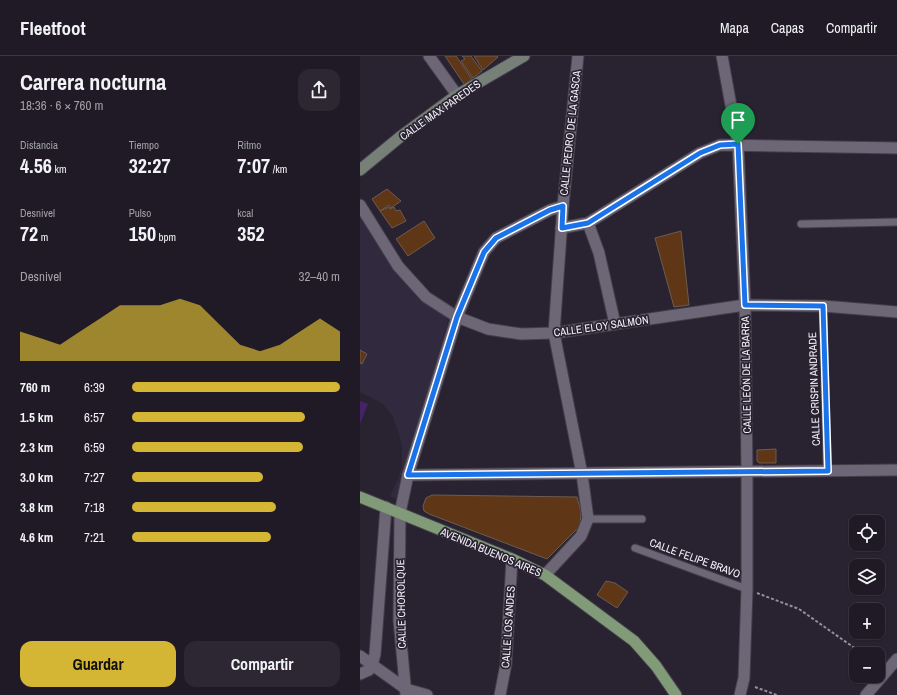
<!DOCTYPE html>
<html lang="es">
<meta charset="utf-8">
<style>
:root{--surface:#1f1a25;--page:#2c2732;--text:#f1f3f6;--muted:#a1a1a7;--line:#3c3842;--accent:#d5b534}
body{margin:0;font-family:"Archivo Narrow",sans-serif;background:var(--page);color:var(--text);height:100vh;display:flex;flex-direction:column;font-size:15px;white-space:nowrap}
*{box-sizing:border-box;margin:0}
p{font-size:13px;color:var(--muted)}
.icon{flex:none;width:22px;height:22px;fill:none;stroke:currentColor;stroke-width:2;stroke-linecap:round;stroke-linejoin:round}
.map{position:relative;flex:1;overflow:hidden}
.sheet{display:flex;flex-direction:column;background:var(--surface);width:360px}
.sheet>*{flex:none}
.fabs{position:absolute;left:489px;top:459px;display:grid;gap:8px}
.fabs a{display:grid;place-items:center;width:36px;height:36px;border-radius:8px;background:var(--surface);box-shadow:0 1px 3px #0004,0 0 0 1px var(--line);font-size:20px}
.pin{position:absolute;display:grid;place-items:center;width:34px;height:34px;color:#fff;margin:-41px -17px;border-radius:50% 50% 50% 0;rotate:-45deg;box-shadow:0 0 4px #0007}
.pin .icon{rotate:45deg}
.round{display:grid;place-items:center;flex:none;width:42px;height:42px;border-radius:12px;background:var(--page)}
.headline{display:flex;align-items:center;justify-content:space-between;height:68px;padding:0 20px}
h1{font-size:22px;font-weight:700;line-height:30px}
.metrics{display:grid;grid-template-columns:repeat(3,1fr);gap:6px;height:68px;padding:4px 20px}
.metrics div{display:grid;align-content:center}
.metrics b{font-size:20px;font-weight:700}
.metrics small{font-size:11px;font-weight:400}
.metrics p{font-size:11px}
.chart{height:112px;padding:8px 20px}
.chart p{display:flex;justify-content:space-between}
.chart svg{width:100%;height:72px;margin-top:4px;fill:var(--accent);opacity:.7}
.cta{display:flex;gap:8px;margin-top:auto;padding:8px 20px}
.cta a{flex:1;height:46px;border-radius:12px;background:var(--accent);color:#111;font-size:16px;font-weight:700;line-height:46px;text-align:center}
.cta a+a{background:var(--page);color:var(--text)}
ul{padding:0 20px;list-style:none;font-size:13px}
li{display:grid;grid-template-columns:64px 48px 1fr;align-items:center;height:30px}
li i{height:10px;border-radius:5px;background:var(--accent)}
header{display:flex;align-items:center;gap:24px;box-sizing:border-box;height:56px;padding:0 20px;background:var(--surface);border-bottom:1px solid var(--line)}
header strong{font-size:19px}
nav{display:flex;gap:22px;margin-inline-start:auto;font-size:14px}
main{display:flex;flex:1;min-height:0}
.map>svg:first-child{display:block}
.built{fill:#31293d}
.green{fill:#45236a}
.building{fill:#5f3717;stroke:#6c5c51}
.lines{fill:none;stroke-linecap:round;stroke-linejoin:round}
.service-casing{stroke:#443e4a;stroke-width:9}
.pedestrian-casing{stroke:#443e4a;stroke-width:13}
.minor-casing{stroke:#443e4a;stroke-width:13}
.tertiary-casing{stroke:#443e4a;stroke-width:13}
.secondary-casing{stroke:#443e4a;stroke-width:13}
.primary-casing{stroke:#443e4a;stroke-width:13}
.path{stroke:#94909b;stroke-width:2;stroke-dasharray:3 2;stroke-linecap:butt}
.service{stroke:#6c6676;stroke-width:7}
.pedestrian{stroke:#6c6676;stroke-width:11}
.minor{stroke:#6c6676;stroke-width:11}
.tertiary{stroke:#6c6676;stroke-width:11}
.secondary{stroke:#768077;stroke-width:11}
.primary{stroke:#819a78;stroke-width:11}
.route-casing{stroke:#fff;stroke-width:8}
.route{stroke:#1a73e8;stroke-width:5}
.labels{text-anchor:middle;stroke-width:3.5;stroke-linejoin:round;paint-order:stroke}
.street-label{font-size:11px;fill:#f3f0f9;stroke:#292331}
</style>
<header>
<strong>Fleetfoot</strong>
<nav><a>Mapa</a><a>Capas</a><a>Compartir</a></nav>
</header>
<main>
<section class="sheet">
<div class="headline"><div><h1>Carrera nocturna</h1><p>18:36 · 6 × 760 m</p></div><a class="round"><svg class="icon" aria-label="share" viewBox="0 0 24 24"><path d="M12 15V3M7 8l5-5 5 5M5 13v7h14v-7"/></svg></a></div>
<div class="metrics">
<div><p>Distancia</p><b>4.56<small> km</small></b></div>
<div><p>Tiempo</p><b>32:27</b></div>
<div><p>Ritmo</p><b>7:07<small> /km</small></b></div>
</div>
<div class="metrics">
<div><p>Desnivel</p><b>72<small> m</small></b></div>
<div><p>Pulso</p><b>150<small> bpm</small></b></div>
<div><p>kcal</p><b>352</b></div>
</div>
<div class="chart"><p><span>Desnivel</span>32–40 m</p>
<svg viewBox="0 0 160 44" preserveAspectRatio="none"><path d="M0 44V26L10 30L20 34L30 26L40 18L50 10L60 10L70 10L80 6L90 10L100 22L110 34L120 38L130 34L140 26L150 18L160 26V44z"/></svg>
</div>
<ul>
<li><b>760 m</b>6:39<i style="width:100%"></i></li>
<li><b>1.5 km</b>6:57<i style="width:83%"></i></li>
<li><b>2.3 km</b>6:59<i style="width:82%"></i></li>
<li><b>3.0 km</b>7:27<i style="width:63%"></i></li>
<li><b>3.8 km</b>7:18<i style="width:69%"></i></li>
<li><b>4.6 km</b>7:21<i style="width:67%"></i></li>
</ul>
<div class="cta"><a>Guardar</a><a>Compartir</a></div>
</section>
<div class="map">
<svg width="537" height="639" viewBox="0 0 537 639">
<rect width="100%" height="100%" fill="#292331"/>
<polygon class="built" points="0,151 22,187 83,253 88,266 38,444 30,440 39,421 42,409 42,390 39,378 32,359 22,347 0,336"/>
<polygon class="green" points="0,345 8,348 0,368"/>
<g class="building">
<polygon points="85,0 96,0 112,23 104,28"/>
<polygon points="102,0 111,0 122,15 113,22 101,5 105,3"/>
<polygon points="114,0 137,0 138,1 123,14"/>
<polygon points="27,133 41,145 31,152 29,149 20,155 12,143"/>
<polygon points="29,151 30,153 34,151 36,155 40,154 46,165 32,172 20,155"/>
<polygon points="64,165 75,182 48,200 36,183"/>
<polygon points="321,175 329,249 314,251 295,182"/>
<polygon points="0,294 7,298 2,308 0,307"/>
<polygon points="416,393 416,407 399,407 397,405 397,394"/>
<polygon points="72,439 217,441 221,456 220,470 187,503 69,458 64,455 63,450 66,442"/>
<polygon points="246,525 255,527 268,536 257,552 237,539"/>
</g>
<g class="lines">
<defs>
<g id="service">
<polyline points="441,168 537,166"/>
<polyline points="463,250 467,415"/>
<polyline points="228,463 282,463"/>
<polyline points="275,492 387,533"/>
</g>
<g id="pedestrian">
<polyline points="69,0 97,39"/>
<polyline points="362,0 378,88"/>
<polyline points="0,149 38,210 66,241 97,261"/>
<polyline points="228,167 239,197 255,268"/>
</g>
<g id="minor">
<polyline points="378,88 385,249 387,417 387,533 384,622 380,639"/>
<polyline points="201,172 228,167 340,97 360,89 537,92"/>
<polyline points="97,261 128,273 161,278 194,277 385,249 463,250 537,256"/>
<polyline points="48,419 537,414"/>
<polyline points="185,519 221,480 228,463 222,418 194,277 203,150 218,0"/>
<polyline points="0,600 46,633 67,639"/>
<polyline points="12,610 15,598 26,451"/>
<polyline points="0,618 9,614 12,610"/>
<polyline points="46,639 39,564 40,457 48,419 97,261 124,196 136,182 190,154 203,150"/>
<polyline points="140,639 146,608 152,503"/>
</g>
<polyline id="tertiary" points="506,639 537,603"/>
<polyline id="secondary" points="0,114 40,81 97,39 164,0"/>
<polyline id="primary" points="0,441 152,503 185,519 274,585 296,610 316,639"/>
</defs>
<use href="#service" class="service-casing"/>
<use href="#pedestrian" class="pedestrian-casing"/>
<use href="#minor" class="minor-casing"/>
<use href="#tertiary" class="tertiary-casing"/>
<use href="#secondary" class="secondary-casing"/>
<use href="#primary" class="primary-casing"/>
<g class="path">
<polyline points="397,537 439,553 503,598"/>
<polyline points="395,631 417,639"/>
</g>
<use href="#service" class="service"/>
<use href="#pedestrian" class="pedestrian"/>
<use href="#minor" class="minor"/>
<use href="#tertiary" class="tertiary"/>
<use href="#secondary" class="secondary"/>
<use href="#primary" class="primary"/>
</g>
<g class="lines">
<defs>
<polygon id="route" points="378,88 385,249 463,250 468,415 48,419 97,261 124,196 136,182 190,154 203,150 202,172 228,167 340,97 360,89"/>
</defs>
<use href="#route" class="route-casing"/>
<use href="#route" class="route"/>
</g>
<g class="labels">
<g class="street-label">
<text transform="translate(80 54) rotate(-35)" y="4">CALLE MAX PAREDES</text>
<text transform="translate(210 77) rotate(-84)" y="4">CALLE PEDRO DE LA GASCA</text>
<text transform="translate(241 270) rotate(-8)" y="4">CALLE ELOY SALMÓN</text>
<text transform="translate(386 319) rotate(-91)" y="4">CALLE LEÓN DE LA BARRA</text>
<text transform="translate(454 333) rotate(-92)" y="4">CALLE CRISPIN ANDRADE</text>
<text transform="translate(131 496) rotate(23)" y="4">AVENIDA BUENOS AIRES</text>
<text transform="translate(335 502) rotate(20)" y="4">CALLE FELIPE BRAVO</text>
<text transform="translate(41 548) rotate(-91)" y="4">CALLE CHOROLQUE</text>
<text transform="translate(148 571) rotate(-86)" y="4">CALLE LOS ANDES</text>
</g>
</g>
</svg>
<div class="fabs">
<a><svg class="icon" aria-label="locate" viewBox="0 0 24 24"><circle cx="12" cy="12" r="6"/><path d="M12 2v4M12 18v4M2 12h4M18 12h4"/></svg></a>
<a><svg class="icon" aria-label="layers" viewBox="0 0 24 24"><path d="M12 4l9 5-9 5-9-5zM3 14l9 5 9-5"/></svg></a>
<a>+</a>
<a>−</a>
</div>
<div class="pin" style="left:378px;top:88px;background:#1e9e55"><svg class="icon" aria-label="arrive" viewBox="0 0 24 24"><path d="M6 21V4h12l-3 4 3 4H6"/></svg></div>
</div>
</main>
